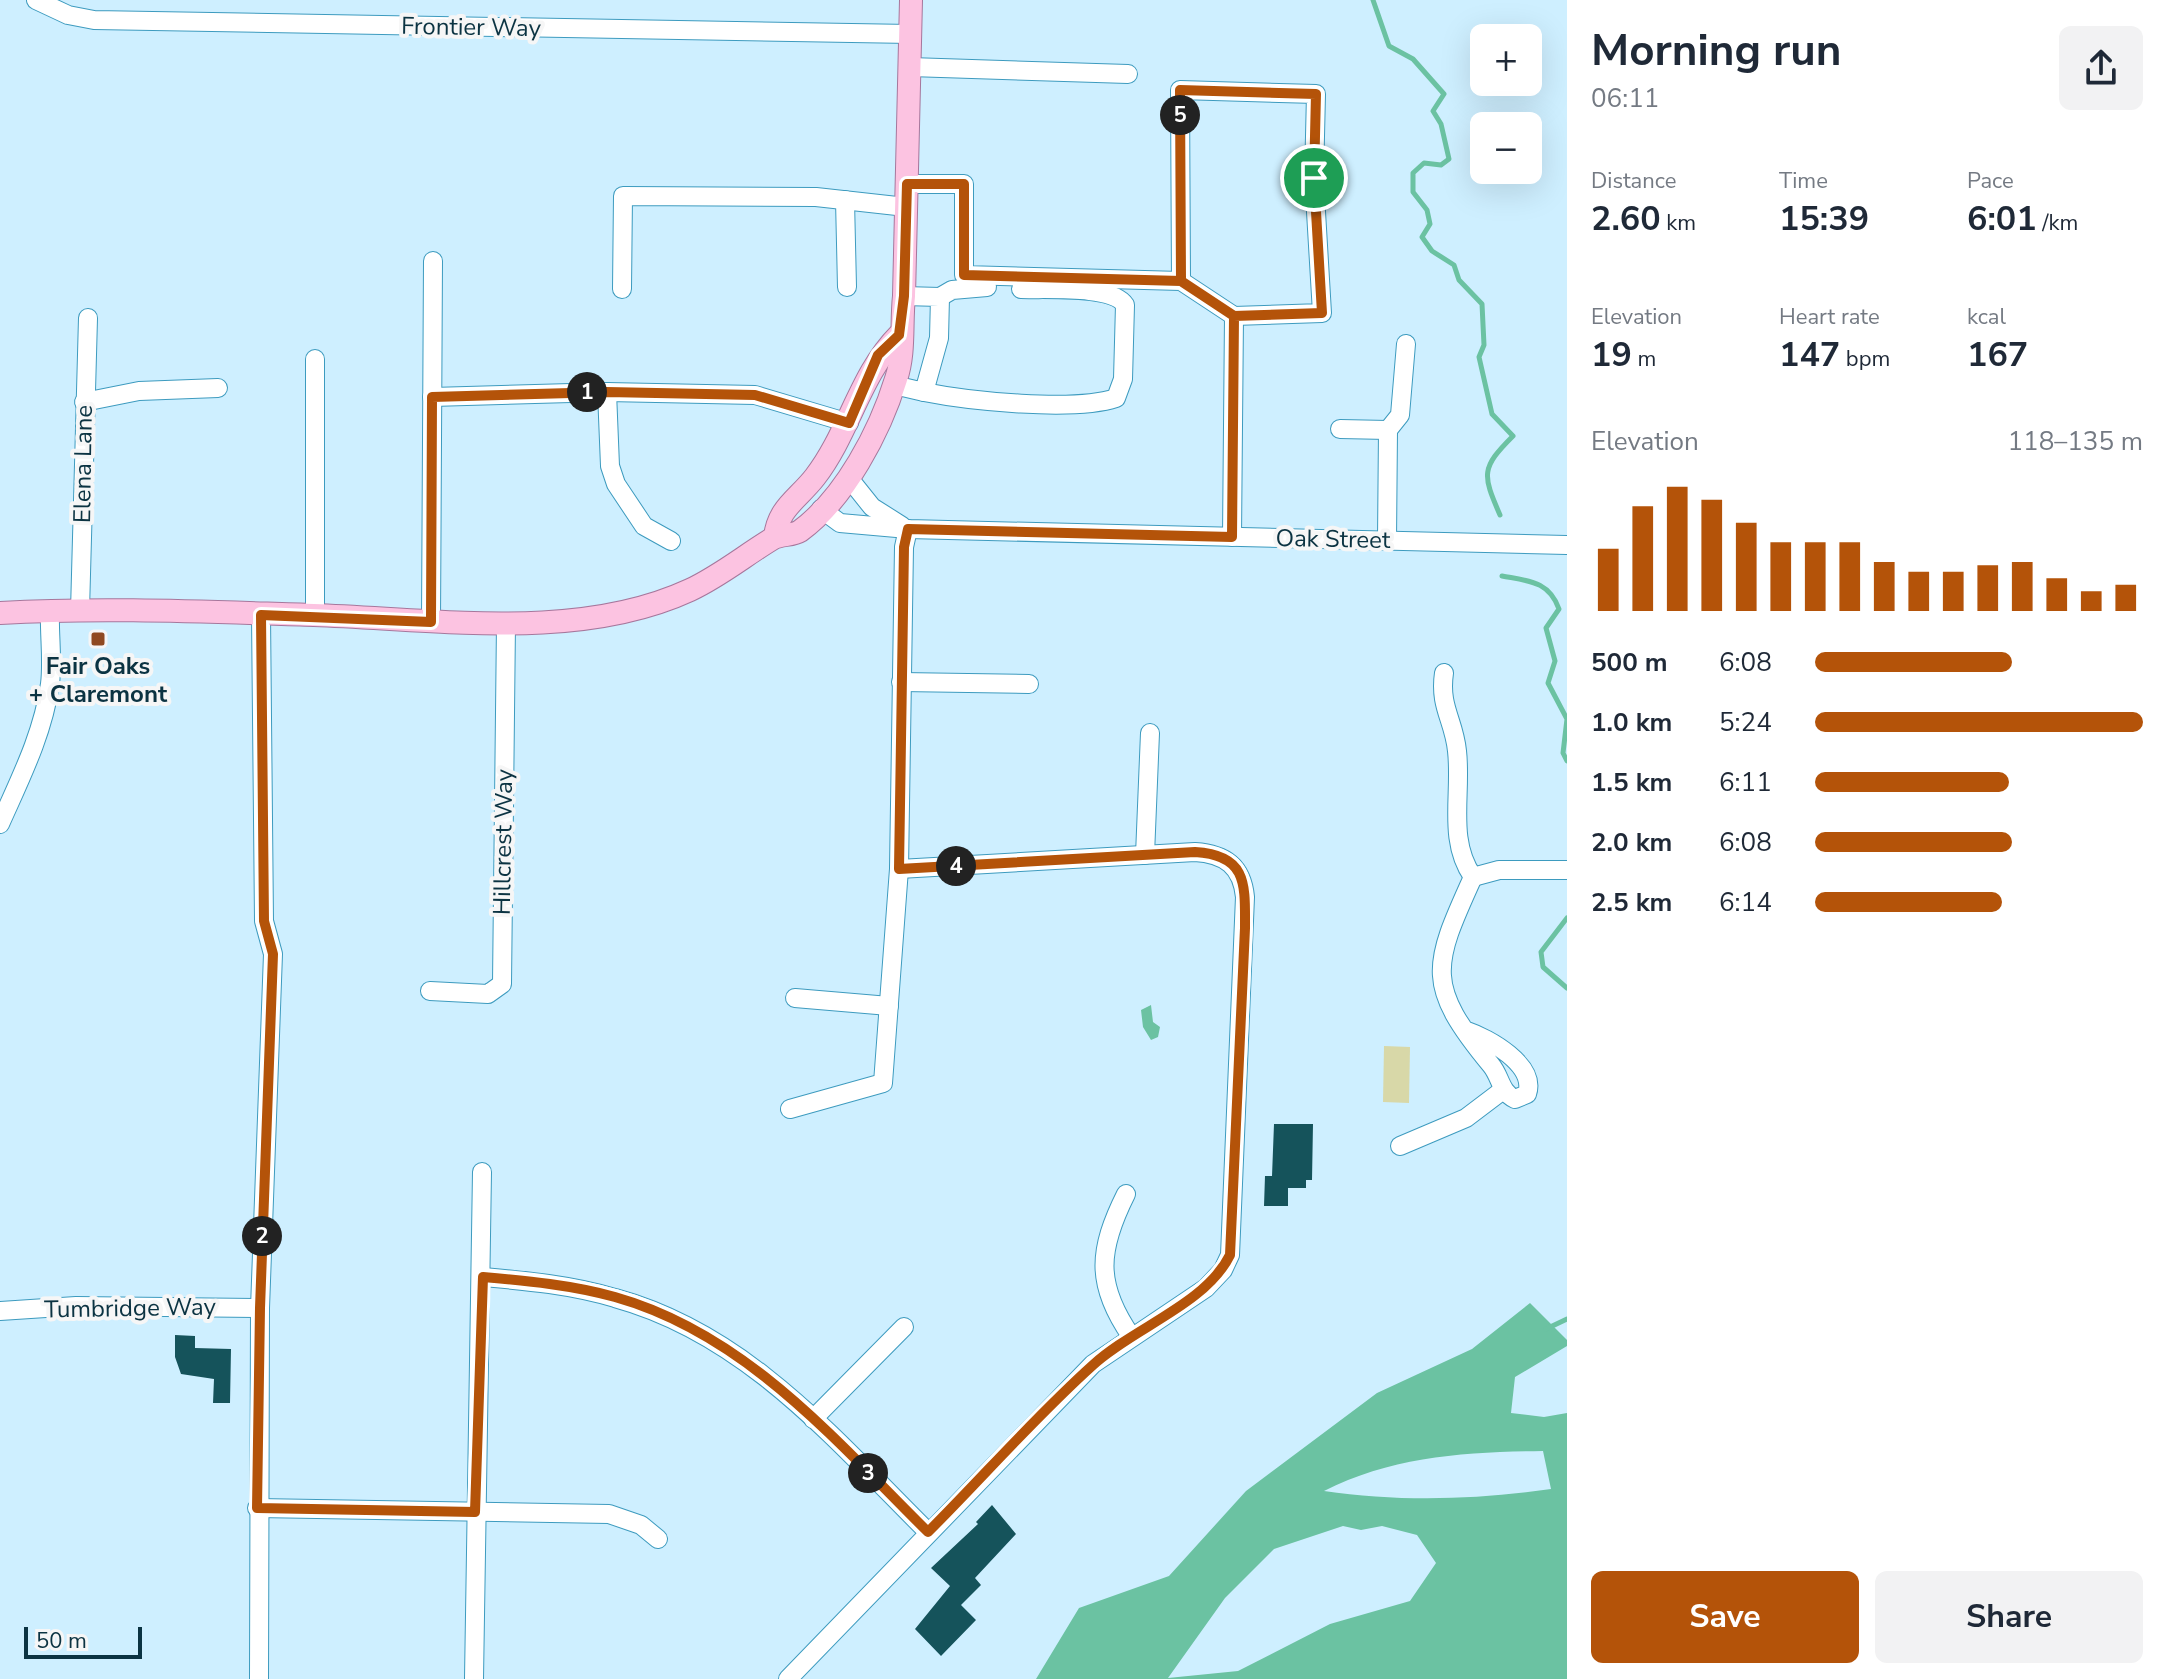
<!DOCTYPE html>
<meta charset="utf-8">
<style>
:root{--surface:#fff;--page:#f2f2f3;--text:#1f2937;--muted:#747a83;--accent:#b45309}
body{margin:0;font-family:"Nunito Sans",sans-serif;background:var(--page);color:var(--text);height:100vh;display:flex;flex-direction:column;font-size:30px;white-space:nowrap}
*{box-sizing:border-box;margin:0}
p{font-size:26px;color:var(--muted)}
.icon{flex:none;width:44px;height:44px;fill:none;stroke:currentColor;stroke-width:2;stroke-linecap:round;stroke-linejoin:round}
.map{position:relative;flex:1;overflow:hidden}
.drawer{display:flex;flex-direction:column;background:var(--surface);width:600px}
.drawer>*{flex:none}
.tools{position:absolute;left:1470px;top:24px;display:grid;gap:16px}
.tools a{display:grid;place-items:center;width:72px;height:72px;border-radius:12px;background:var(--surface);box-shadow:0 8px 32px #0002;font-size:40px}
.scale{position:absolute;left:24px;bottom:20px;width:118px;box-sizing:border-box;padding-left:8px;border:4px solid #0b3342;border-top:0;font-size:22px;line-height:28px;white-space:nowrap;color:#0b3342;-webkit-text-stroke:6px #f6f6f6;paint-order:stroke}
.pin{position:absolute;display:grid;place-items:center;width:68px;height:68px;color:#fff;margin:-34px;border:4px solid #fff;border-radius:50%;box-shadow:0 2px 8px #0007}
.km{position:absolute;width:40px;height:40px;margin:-20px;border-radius:50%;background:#222;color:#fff;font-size:22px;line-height:40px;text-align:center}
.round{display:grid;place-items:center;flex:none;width:84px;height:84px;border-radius:12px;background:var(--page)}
.summary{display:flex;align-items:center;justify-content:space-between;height:136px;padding:0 24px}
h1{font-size:44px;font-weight:700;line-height:60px}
.figures{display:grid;grid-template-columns:repeat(3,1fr);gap:12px;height:136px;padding:8px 24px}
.figures div{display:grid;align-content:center}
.figures b{font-size:34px;font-weight:700}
.figures small{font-size:22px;font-weight:400}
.figures p{font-size:22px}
.chart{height:224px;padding:16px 24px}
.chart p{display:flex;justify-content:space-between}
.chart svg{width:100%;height:144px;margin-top:8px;stroke:var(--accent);stroke-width:6}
.primary-button{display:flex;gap:16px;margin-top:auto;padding:16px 24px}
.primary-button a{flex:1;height:92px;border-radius:12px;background:var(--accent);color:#fff;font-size:32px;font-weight:700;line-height:92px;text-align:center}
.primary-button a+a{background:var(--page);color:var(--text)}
ul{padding:0 24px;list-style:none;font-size:26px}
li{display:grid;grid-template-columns:128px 96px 1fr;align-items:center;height:60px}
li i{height:20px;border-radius:10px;background:var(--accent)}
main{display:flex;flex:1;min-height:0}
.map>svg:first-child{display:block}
.green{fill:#d8d8a8}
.water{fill:#6bc2a2;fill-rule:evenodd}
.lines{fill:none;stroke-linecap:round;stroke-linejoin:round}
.stream{stroke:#6bc2a2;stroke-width:5}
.building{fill:#15535b}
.minor-casing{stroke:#3d9bbf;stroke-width:20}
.major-casing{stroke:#a6779c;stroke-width:24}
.minor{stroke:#fff;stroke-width:18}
.major{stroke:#fcc3e1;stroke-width:22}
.route-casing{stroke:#fff;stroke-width:16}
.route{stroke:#b45309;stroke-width:10}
.poi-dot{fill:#8f4921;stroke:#f6f6f6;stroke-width:3}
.labels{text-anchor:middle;stroke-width:8;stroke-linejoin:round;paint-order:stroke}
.street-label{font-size:24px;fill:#0b3342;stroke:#f6f6f6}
.poi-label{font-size:24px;font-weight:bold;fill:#0b3342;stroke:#f6f6f6}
</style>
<main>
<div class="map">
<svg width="1567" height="1679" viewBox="0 0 1567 1679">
<rect width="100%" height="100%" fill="#ceefff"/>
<polygon class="green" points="1384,1046 1410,1047 1409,1103 1383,1102"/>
<g class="water">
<polygon points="1151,1005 1153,1022 1160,1027 1158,1037 1151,1040 1143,1027 1141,1010"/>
<path d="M1530,1303L1567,1340V1346L1515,1377L1511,1413L1544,1417L1567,1413V1679H1036L1079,1608L1169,1576L1246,1491L1377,1393L1472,1349ZM1543,1451L1551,1489C1476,1500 1399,1502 1324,1491C1393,1456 1467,1452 1543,1451ZM1343,1526L1361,1530L1382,1526L1417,1535L1436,1563L1410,1601L1330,1624L1238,1671L1168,1678L1225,1598L1274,1549Z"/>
</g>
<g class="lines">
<g class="stream">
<path d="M1373,0L1389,46L1413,59L1444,94L1433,111L1441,124L1449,159L1441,165L1424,163L1413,173V192L1427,210L1430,224L1422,237L1432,251L1454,265L1459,280L1482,304L1484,345L1479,357L1492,414L1513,436C1481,468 1482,474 1500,515"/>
<path d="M1502,576C1529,581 1549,581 1559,609L1546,628L1555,661L1548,683L1567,719L1563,753L1567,761"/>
<polyline points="1567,918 1541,952 1543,967 1567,988"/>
<polyline points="1546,1329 1567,1319"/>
</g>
</g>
<g class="building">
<polygon points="1274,1124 1313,1124 1312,1180 1306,1180 1306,1188 1288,1188 1288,1206 1264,1206 1265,1176 1272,1176"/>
<polygon points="175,1335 195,1336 195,1348 231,1349 230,1403 213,1403 214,1379 181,1374 175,1357"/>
<polygon points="992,1505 1016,1534 975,1578 981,1585 961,1605 976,1620 941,1656 915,1629 950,1586 931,1568 978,1524 976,1522"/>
</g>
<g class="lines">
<defs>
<g id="minor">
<polyline points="36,0 68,15 94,20 911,34"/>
<polyline points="910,67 1128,74"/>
<polyline points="907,184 964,184 964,275 1181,281 1180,90 1316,94 1314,178 1322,313 1234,316 1181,281"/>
<polyline points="845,200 847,287"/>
<polyline points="622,289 623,196 816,197 906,207"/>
<polyline points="940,297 952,290 987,287"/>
<polyline points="894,385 924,392 939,338 940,297 904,296"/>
<polyline points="607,392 610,466 616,484 644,526 671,541"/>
<path d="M924,392C969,401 1074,412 1116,398L1123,379L1125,305C1113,285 1045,290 1021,289"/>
<polyline points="432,397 607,392 755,395 849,423"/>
<polyline points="84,402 139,391 218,388"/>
<polyline points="1340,429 1388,430"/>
<polyline points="848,477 872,507 902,526"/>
<polyline points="821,509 840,523 908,529 1567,545"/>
<polyline points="1232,537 1234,316"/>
<polyline points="1387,540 1388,430 1400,415 1406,344"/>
<polyline points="80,611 88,318"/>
<polyline points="315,615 315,359"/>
<polyline points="431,622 433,261"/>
<path d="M1444,673C1439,707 1454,720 1457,751C1462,794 1447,840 1473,877"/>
<polyline points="901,682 1029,684"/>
<path d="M0,824C20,779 43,734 50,684C53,660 49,634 50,610"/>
<polyline points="1145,855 1150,733"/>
<polyline points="1473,877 1499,870 1567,870"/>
<polyline points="430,991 488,994 502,984 506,623"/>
<polyline points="795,998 889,1006"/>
<path d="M1467,1031C1488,1038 1537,1065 1527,1094L1515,1099C1500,1092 1501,1077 1491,1065C1425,985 1432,967 1473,877"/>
<polyline points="790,1109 883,1083 899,869 904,547 908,529"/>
<polyline points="1400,1146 1466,1118 1503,1090"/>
<path d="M1126,1194C1098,1250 1095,1284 1131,1336"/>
<path d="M483,1277C528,1281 572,1285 615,1298C747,1334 835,1440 928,1532"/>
<polyline points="0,1311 76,1306 260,1308"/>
<polyline points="813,1419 904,1327"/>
<polyline points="257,1508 609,1514 641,1525 658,1539"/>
<polyline points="259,1679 260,1308 273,954 264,921 261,615"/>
<polyline points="474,1679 482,1172"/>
<path d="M788,1679L1093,1364L1206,1288L1223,1270L1230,1255L1245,897C1242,866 1225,854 1195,852L899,869"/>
</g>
<g id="major">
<path d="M775,537C778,508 798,499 815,477C849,433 860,374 899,335"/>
<path d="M0,613C104,607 210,612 314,615C434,619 578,642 690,590C720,576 744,556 772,539C780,534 792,536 800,531C845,498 880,431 896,379C905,353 901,324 904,296L911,0"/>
</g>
</defs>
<use href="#minor" class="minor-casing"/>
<use href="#major" class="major-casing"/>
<use href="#minor" class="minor"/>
<use href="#major" class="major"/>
</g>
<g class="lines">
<defs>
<path id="route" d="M1314,178L1322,313L1234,316L1181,281L964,275V184H907L904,296L899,335L878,355L849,423L755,395L607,392L432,397L431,622L261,615L264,921L273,954L260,1308L257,1508L475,1512L483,1277C528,1281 572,1285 615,1297C746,1334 835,1440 928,1532C983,1477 1035,1417 1093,1365C1133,1328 1206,1304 1230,1255L1245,928C1245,885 1248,855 1195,852L899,869L904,547L908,529L1232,537L1234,316L1181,281L1180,90L1316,94L1314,178"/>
</defs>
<use href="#route" class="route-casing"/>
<use href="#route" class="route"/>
</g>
<rect class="poi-dot" x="90" y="631" width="16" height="16" rx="4"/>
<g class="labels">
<g class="street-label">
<text transform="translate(471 27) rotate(1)" y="8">Frontier Way</text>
<text transform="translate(83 464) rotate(-89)" y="8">Elena Lane</text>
<text transform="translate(1333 539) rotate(1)" y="8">Oak Street</text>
<text transform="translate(503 842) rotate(-89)" y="8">Hillcrest Way</text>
<text transform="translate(130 1308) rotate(-1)" y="8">Tumbridge Way</text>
</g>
<g class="poi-label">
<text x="98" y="674">Fair Oaks<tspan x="98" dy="28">+ Claremont</tspan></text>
</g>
</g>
</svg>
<div class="tools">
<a>+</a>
<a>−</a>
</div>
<div class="scale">50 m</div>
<div class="pin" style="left:1314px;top:178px;background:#1e9e55"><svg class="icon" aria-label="arrive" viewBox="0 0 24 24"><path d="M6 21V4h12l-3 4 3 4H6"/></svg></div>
<b class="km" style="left:587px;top:392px">1</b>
<b class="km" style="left:262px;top:1236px">2</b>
<b class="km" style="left:868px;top:1473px">3</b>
<b class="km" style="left:956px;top:866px">4</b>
<b class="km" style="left:1180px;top:115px">5</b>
</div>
<section class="drawer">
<div class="summary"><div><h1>Morning run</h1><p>06:11</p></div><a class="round"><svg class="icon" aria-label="share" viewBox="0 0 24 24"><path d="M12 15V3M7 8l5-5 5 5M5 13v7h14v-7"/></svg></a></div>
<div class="figures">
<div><p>Distance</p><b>2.60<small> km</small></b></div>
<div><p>Time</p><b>15:39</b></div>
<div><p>Pace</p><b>6:01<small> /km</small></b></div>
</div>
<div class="figures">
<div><p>Elevation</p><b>19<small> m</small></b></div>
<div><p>Heart rate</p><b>147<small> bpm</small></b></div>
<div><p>kcal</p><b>167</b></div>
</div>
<div class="chart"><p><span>Elevation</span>118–135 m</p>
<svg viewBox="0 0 160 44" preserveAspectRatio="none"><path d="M5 44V25M15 44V12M25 44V6M35 44V10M45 44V17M55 44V23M65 44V23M75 44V23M85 44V29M95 44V32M105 44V32M115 44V30M125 44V29M135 44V34M145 44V38M155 44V36"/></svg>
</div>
<ul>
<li><b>500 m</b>6:08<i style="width:60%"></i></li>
<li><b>1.0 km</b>5:24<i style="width:100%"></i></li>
<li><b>1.5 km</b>6:11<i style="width:59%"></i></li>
<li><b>2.0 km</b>6:08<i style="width:60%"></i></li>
<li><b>2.5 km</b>6:14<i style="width:57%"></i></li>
</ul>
<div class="primary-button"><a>Save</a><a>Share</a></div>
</section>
</main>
